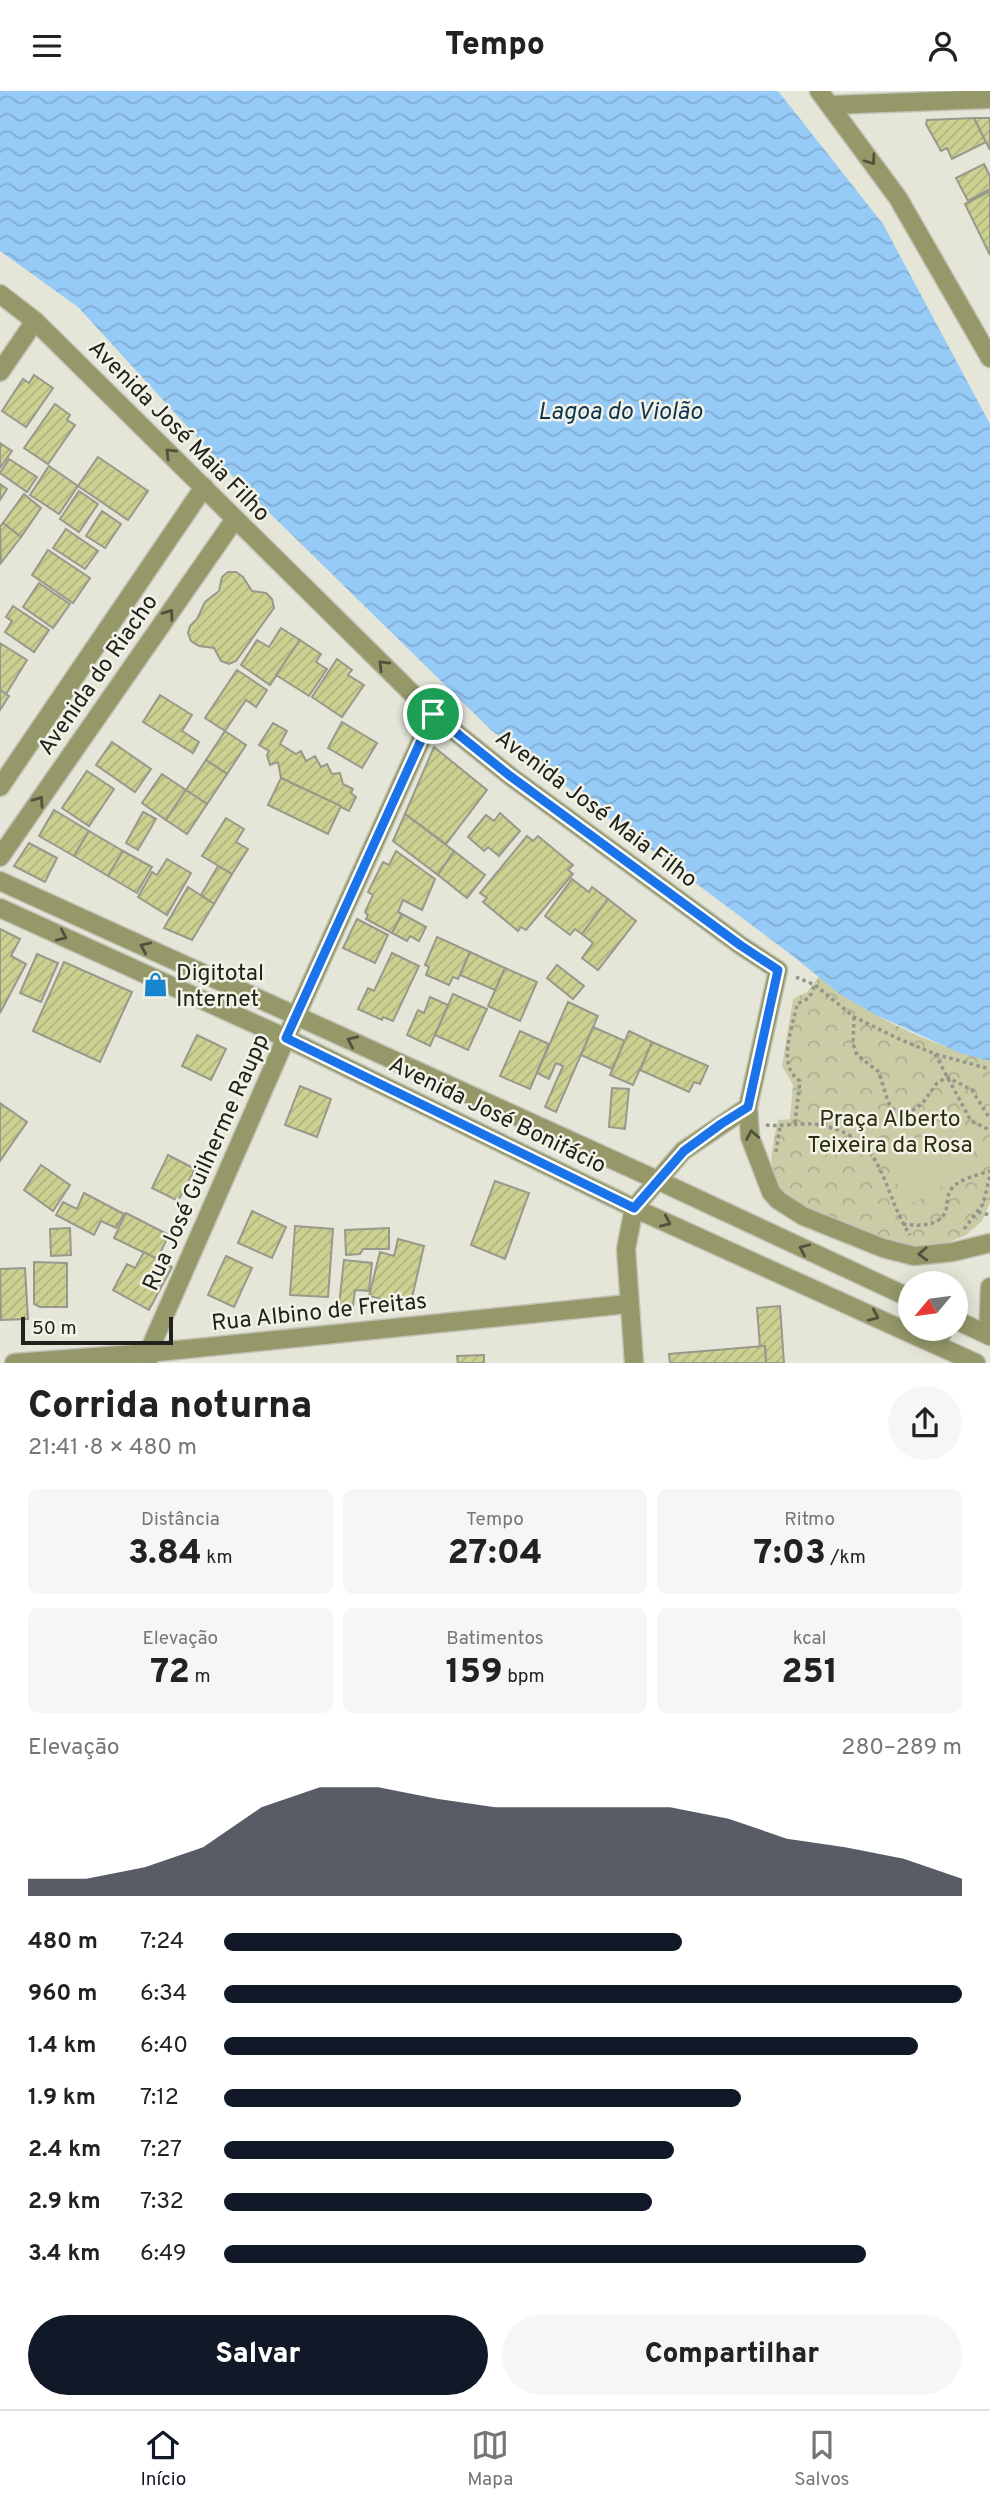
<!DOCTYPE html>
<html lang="pt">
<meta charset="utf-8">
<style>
:root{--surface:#fff;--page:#f6f6f6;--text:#222;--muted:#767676;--line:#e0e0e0;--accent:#111827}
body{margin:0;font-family:Overpass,sans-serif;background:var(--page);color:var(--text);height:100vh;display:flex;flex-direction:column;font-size:26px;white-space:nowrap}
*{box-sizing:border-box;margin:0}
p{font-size:23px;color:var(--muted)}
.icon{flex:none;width:38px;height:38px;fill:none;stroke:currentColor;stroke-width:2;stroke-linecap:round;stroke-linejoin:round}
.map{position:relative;height:1272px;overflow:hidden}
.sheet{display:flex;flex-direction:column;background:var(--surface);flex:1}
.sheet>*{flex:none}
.needle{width:46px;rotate:241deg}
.tools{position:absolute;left:898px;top:1180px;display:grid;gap:14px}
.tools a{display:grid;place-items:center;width:70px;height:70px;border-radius:50%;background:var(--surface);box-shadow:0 4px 18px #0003;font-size:35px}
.scale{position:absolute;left:21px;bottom:18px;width:152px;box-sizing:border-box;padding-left:7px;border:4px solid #22221d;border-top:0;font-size:19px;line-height:24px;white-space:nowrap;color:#22221d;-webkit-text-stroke:5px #f2f3e6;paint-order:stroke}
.pin{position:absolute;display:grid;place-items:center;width:60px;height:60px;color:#fff;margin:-30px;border:4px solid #fff;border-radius:50%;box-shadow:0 2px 7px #0007}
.round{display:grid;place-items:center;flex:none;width:74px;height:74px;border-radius:37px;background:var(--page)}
.overview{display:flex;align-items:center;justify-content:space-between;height:119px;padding:0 28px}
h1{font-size:38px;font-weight:800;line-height:52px}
.figures{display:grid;grid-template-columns:repeat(3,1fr);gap:10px;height:119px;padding:7px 28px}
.figures div{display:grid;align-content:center;border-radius:10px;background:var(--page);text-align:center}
.figures b{font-size:35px;font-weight:800}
.figures small{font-size:19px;font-weight:400}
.figures p{font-size:19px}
.chart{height:196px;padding:14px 28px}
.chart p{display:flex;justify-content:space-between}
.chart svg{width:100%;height:126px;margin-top:7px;fill:var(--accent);opacity:.7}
.action{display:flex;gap:14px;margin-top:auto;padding:14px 28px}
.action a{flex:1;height:80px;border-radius:42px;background:var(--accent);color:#fff;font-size:28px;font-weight:800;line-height:80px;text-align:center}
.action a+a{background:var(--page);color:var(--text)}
ul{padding:0 28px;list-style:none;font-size:23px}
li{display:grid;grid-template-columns:112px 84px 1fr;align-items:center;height:52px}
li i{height:18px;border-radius:9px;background:var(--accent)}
header{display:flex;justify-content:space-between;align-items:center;height:91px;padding:0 28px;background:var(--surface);font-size:32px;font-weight:800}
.dock{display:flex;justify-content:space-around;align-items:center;height:98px;border-top:2px solid var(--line);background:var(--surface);font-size:19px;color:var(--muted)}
.dock a{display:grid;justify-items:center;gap:4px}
.dock .current{color:var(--accent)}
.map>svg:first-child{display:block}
.park{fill:url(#park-crowns)}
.pitch{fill:#c9cca5}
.water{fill:url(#water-waves)}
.building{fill:url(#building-hatch);stroke:#98998c;stroke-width:2}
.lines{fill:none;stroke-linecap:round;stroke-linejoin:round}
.minor-casing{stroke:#c2c3b6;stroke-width:21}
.path{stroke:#95958b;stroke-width:3.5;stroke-dasharray:3.5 3.5;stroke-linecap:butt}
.minor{stroke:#95996a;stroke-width:18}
.oneway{stroke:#50523c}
.route-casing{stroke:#fff;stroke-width:14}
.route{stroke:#1a73e8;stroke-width:9}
.labels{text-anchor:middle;stroke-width:5;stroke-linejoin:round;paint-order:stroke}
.street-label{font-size:23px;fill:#22221d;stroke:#f2f3e6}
.poi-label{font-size:23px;fill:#22221d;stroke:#f2f3e6;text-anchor:start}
.park-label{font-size:23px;fill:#2b2c10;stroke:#f2f3e6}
.water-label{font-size:24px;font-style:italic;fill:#0d3552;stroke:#f2f3e6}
</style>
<header><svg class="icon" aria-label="menu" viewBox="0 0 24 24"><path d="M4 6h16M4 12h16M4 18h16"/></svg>Tempo<svg class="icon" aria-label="person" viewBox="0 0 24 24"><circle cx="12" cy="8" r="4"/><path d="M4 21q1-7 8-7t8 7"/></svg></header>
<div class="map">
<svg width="990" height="1272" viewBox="0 0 990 1272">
<defs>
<pattern id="park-crowns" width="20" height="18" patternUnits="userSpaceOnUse" patternTransform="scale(1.75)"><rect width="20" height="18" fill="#c9cca5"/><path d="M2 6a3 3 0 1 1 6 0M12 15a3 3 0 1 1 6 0" fill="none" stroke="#acaf8e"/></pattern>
<pattern id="water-waves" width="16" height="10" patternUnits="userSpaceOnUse" patternTransform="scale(1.75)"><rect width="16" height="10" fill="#96caf7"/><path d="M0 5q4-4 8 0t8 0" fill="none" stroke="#81add3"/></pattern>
<pattern id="building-hatch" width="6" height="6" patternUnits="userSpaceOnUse" patternTransform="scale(1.75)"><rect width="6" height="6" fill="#cbd191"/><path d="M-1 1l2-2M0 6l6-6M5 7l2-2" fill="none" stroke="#aeb37d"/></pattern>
</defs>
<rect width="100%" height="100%" fill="#e5e6d8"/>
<path class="park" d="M819,886C864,923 933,955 990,970V1112L982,1130L966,1144L940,1155L914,1159L793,1113C763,1084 771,1066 778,1029L790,1028L793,994L782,975L793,908L807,901Z"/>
<polygon class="pitch" points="951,1029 977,1075 909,1114 883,1068"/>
<polygon class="water" points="0,0 778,0 883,133 990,333 990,970 960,962 874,923 840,903 789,862 491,639 237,390 78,216 0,160"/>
<g class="building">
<polygon points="974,27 986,51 952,68 947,57 941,60 926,33 927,29"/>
<polygon points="974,27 990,27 990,59"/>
<polygon points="984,73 990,85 990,98 968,110 956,87"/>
<polygon points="990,100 990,164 965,113"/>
<polygon points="34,284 53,297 26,336 2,320 23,288 29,292"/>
<polygon points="55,313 70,324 67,329 75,334 48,373 24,357"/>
<polygon points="0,352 12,360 0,377"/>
<polygon points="98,366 148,400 128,429 78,395"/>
<polygon points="9,368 37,386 27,401 0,382"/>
<polygon points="49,375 78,395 59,423 30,404"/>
<polygon points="0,393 7,398 0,409"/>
<polygon points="79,400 98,413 79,441 60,428"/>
<polygon points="24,403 41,417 21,446 3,432"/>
<polygon points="102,420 121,433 105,457 86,445"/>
<polygon points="3,432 21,446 1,472 0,436"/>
<polygon points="66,438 98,460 85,478 53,457"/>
<polygon points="48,459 90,487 73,512 32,484"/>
<polygon points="228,481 236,481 243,486 252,500 266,502 272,508 274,517 236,570 229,573 221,570 214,557 199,555 191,550 188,542 190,535 197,528 205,511 219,500 222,486"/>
<polygon points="39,492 70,513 53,537 23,516"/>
<polygon points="13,515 49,539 34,561 5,541 12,530 6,526"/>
<polygon points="281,537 300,549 270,594 241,574 257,549 269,556"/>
<polygon points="300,549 321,563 316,571 327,578 309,605 276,584"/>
<polygon points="0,552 27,569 6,603 0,599"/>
<polygon points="337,568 352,579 348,584 364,594 342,626 312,606"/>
<polygon points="237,579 267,599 256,616 246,609 225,640 205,627"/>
<polygon points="0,599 9,605 0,619"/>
<polygon points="160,604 192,624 182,640 199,651 193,662 143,631"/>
<polygon points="342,631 377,652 362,677 328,657"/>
<polygon points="273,632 287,640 280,653 296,663 301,660 306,670 315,665 321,676 327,673 332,683 340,682 343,693 353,698 351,702 356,706 349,720 281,687 278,671 270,674 267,664 269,660 259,654"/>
<polygon points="225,640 246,654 227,683 206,669"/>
<polygon points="112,651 151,678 135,701 96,674"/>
<polygon points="434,656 487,699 446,753 405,723"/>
<polygon points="206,669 227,683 207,713 186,699"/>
<polygon points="87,680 114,698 89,735 62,717"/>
<polygon points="162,683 186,699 166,729 142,712"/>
<polygon points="281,687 341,715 328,743 268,714"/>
<polygon points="186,699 207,713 187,743 166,729"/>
<polygon points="54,719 89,740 74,765 39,745"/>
<polygon points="143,721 156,728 138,759 126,752"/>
<polygon points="500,722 520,740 499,765 488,756 484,760 468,746 486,724 494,730"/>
<polygon points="405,723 454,760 438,784 393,750"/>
<polygon points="226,727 244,738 236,751 248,758 232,783 202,765"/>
<polygon points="89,740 123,760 108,785 74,765"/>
<polygon points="527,745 533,750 538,745 573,774 568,779 573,783 526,839 521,836 518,840 483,811 487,807 480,802"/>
<polygon points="29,752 57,767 45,791 14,775"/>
<polygon points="123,760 152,776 137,802 108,785"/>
<polygon points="396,760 435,788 422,819 403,809 398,821 402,823 392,842 366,828 368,824 365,821 373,804 368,801 383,771 389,774"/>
<polygon points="454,760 485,784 467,807 438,784"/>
<polygon points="167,768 191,782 167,824 138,806 152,781 157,784"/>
<polygon points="218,775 232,783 214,813 201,804"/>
<polygon points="572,788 589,801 592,796 608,808 582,843 575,838 570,844 545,825"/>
<polygon points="188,796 214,813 192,849 164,837"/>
<polygon points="608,808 636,830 598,879 582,867 593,852 582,843"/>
<polygon points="402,823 426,836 419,850 410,845 407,850 392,842"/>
<polygon points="357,828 388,844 375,872 343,857"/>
<polygon points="0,838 20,848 11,865 26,873 0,922"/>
<polygon points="437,846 470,861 458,888 453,886 449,894 426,884 429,876 425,874"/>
<polygon points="470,861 505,877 495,899 460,884"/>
<polygon points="392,862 419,875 393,930 383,926 382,929 358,918 368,897 374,900"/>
<polygon points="37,863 58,872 41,911 20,902"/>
<polygon points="64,871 132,901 100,971 33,940"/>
<polygon points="557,874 584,895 573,908 547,887"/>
<polygon points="505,877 537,891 520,930 488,915"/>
<polygon points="453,903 487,918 468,959 435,944"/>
<polygon points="430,906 448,914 430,955 407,944 418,919 424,922"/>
<polygon points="568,911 598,925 556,1021 545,1016 563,975 556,972 549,988 537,982"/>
<polygon points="593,936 625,950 612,978 581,964"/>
<polygon points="520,940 549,953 530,998 500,985"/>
<polygon points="629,940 652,951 633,994 610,984"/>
<polygon points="197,944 226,958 211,989 182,975"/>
<polygon points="652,951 708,975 700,993 694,991 689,1001 640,979"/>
<polygon points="300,995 331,1008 317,1046 285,1034"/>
<polygon points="612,997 629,998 625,1038 609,1036"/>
<polygon points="0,1012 27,1031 0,1070"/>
<polygon points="168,1064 195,1078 178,1110 152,1097"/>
<polygon points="41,1074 70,1094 53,1120 24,1099"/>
<polygon points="495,1090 529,1102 505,1168 471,1154"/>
<polygon points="84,1102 124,1123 116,1137 101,1130 94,1144 56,1124 63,1111 77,1118"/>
<polygon points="252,1120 286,1136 272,1167 238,1152"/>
<polygon points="126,1122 169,1144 157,1168 114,1147"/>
<polygon points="295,1135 333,1138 328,1206 290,1204"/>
<polygon points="70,1137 71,1164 51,1165 50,1138"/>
<polygon points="389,1137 389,1158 363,1158 360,1163 346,1164 345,1139"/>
<polygon points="398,1148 424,1155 410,1215 369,1205 380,1161 394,1165"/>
<polygon points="144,1161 172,1176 149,1219 113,1199 127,1173 135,1177"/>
<polygon points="226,1165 252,1177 234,1216 208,1204"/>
<polygon points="344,1169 372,1172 369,1200 355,1199 353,1215 339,1214"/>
<polygon points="34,1171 67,1172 67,1216 40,1216 34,1213"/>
<polygon points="25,1177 28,1228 1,1229 0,1178"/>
<polygon points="780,1215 784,1272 766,1272 765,1255 760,1256 757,1217"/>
<polygon points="765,1255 766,1272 670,1272 669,1263"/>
<polygon points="484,1264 484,1272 458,1272 457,1265"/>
</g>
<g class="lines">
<defs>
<g id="minor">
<polyline points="819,0 898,107 990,267"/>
<polyline points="831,14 990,8"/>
<polyline points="0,203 35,230 433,623 510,685 740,854 778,879 748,1016 750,1046 771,1101 778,1109 803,1125 883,1157 914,1165 953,1161 990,1152"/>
<polyline points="0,281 35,230"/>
<polyline points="0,696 204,396"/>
<polyline points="0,766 235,428"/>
<polyline points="0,790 657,1089 910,1207"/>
<polyline points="0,817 286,947 634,1117 976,1272"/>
<polyline points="956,1229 990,1245"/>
<polyline points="988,1244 990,1196"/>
<polyline points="937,1254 944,1237"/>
<polyline points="14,1272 148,1262 628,1213"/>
<polyline points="148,1272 148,1262 286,947 433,623"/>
<polyline points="634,1272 626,1158 634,1117 683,1060 748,1016"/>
</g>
</defs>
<use href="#minor" class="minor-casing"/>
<g class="path">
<polyline points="796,886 815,894 854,926 897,947 935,963 990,978"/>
<polyline points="854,926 853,953 857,964 879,981 888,1011 895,1020 913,1019 922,1013 937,992 947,986 972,999 990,1028"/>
<polyline points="935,963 971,1030 990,1039"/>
<path d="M795,1032L800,990C776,975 793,936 797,913L809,907L815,894"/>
<path d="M766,1034C786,1036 805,1030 825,1035C888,1050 881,1100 910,1144"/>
<polyline points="776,1061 780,1036"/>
<polyline points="978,1121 990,1124"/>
<path d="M903,1133C917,1135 937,1136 945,1122C948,1116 946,1107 950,1100C957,1088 978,1084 990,1080"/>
<polyline points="964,1138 983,1113 990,1085"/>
</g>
<use href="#minor" class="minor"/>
</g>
<defs><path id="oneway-chevron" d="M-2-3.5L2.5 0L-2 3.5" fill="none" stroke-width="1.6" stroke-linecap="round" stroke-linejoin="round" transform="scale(1.75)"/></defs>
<g class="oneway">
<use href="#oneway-chevron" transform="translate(871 69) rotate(54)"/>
<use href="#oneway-chevron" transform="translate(170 362) rotate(-135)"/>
<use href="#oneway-chevron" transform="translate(169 523) rotate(-55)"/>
<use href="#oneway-chevron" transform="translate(383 574) rotate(-135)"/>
<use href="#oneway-chevron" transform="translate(39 710) rotate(-55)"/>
<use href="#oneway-chevron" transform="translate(62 845) rotate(24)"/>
<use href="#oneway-chevron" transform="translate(145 856) rotate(-156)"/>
<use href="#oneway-chevron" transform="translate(352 950) rotate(-155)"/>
<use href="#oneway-chevron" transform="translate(752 1044) rotate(-101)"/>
<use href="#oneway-chevron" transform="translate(666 1131) rotate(24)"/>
<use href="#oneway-chevron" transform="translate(804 1158) rotate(-155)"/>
<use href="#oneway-chevron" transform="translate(923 1163) rotate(178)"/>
<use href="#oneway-chevron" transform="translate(874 1225) rotate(24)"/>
</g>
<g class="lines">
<defs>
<polygon id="route" points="433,623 510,685 740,854 778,879 748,1016 721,1033 684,1060 634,1117 286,947"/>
</defs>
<use href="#route" class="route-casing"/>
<use href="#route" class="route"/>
</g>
<defs>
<symbol id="shop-bare" viewBox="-9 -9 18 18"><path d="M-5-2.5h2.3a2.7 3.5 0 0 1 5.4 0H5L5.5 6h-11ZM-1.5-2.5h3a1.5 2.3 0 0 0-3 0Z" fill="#1786cf" stroke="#f2f3e6" stroke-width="2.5" paint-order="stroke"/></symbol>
</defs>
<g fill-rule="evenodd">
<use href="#shop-bare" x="138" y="876" width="35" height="35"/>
</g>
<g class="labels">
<g class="street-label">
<text transform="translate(180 339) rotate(45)" y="8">Avenida José Maia Filho</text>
<text transform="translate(97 583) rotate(-55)" y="8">Avenida do Riacho</text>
<text transform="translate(597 717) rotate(37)" y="8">Avenida José Maia Filho</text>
<text transform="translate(498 1023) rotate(26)" y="8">Avenida José Bonifácio</text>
<text transform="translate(205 1071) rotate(-66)" y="8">Rua José Guilherme Raupp</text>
<text transform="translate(319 1220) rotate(-6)" y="8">Rua Albino de Freitas</text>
</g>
<g class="poi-label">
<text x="176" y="889">Digitotal<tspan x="176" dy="26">Internet</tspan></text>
</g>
<g class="park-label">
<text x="890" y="1035">Praça Alberto<tspan x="890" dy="26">Teixeira da Rosa</tspan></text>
</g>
<g class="water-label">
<text x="620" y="328">Lagoa do Violão</text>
</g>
</g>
</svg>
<div class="tools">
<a><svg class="needle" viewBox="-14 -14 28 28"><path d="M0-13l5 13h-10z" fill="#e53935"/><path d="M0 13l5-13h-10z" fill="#767676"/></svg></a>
</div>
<div class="scale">50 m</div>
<div class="pin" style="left:433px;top:623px;background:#1e9e55"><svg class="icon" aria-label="arrive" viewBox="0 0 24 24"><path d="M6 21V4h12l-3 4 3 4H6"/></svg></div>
</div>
<section class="sheet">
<div class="overview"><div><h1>Corrida noturna</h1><p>21:41 · 8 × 480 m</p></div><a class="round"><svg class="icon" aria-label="share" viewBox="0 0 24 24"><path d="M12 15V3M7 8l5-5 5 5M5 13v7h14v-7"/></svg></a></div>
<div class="figures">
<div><p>Distância</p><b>3.84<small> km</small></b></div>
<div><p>Tempo</p><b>27:04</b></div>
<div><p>Ritmo</p><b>7:03<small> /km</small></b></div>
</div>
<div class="figures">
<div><p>Elevação</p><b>72<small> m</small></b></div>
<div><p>Batimentos</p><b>159<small> bpm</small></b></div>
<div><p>kcal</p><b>251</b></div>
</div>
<div class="chart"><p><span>Elevação</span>280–289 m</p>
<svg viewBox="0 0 160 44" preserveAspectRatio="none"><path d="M0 44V38L10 38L20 34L30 27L40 13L50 6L60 6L70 10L80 13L90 13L100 13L110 13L120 17L130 24L140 27L150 31L160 38V44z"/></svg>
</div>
<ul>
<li><b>480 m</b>7:24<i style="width:62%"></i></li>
<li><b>960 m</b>6:34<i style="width:100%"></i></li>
<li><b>1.4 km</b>6:40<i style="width:94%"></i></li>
<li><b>1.9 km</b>7:12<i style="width:70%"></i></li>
<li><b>2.4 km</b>7:27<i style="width:61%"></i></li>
<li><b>2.9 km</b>7:32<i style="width:58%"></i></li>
<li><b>3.4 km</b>6:49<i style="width:87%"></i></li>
</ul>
<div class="action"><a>Salvar</a><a>Compartilhar</a></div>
</section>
<nav class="dock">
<a class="current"><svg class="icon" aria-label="home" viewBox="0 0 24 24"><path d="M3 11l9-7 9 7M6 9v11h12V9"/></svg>Início</a>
<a><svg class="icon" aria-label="map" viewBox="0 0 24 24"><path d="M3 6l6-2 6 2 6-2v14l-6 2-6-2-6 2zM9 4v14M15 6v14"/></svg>Mapa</a>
<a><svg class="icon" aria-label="saved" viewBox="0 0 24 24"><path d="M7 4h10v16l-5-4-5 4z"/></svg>Salvos</a>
</nav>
